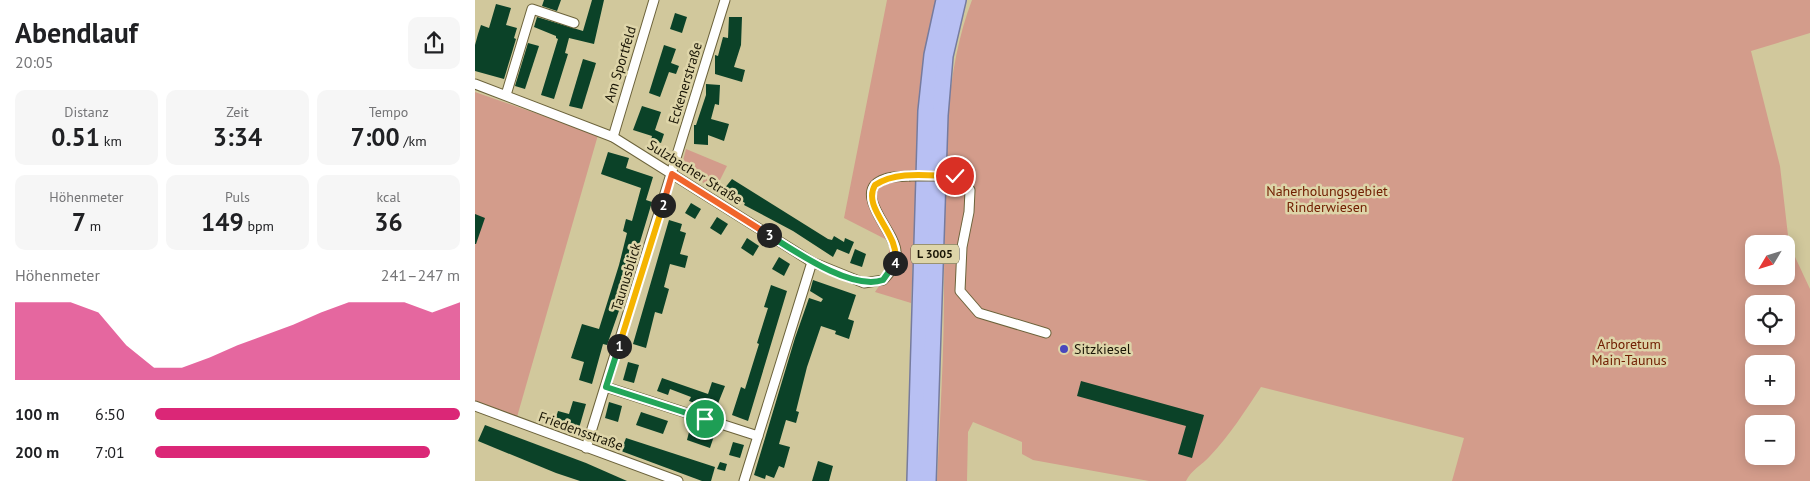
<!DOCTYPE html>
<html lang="de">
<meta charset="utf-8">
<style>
:root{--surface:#fff;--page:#f6f6f6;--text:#202124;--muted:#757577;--accent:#db2777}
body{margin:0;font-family:"PT Sans",sans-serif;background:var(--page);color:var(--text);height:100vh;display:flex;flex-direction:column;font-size:19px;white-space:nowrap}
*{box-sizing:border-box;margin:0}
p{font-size:16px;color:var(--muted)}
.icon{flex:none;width:28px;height:28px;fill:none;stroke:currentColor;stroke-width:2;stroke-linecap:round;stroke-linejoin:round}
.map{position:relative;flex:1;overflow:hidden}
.details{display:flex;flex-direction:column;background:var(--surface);width:475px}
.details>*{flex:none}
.needle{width:32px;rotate:232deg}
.tools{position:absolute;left:1270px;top:235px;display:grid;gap:10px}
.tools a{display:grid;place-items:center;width:50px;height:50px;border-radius:10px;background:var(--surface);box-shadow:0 2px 12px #0003;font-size:25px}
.pin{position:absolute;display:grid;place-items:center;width:42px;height:42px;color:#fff;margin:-21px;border:2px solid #fff;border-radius:50%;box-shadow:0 1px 5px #0007}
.km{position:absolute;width:25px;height:25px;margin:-12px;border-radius:50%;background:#222;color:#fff;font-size:14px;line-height:25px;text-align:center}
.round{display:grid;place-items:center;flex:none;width:52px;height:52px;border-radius:10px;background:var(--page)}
.summary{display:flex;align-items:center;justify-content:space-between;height:85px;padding:0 15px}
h1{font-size:28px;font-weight:800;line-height:38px}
.metrics{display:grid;grid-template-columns:repeat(3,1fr);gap:8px;height:85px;padding:5px 15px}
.metrics div{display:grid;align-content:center;border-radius:10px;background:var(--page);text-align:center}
.metrics b{font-size:25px;font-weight:800}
.metrics small{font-size:14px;font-weight:400}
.metrics p{font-size:14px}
.chart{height:140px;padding:10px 15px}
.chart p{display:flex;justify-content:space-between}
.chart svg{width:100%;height:90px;margin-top:5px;fill:var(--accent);opacity:.7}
ul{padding:0 15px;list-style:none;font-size:16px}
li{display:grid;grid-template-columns:80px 60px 1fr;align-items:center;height:38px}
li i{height:12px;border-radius:6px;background:var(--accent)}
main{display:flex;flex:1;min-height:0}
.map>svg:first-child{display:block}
.green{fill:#d39c8b;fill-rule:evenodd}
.building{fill:#0b4228}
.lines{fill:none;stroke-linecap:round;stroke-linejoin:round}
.minor-casing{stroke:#6c633b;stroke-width:11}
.trunk-casing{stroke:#767b9e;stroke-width:18}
.minor{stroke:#fff;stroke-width:9}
.trunk{stroke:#b8c0f3;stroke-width:15}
.minor-bridge-casing{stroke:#6c633b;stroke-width:11;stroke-linecap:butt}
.minor-bridge{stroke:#fff;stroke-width:9}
.split-1-casing{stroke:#fff;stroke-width:10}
.split-2-casing{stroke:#fff;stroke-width:10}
.split-3-casing{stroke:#fff;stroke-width:10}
.split-4-casing{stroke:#fff;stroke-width:10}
.split-5-casing{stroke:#fff;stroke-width:10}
.split-1{stroke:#22a559;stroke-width:6}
.split-2{stroke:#f5b400;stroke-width:6}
.split-3{stroke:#f0652b;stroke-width:6}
.split-4{stroke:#22a559;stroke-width:6}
.split-5{stroke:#f5b400;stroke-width:6}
.poi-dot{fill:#4847bd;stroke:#ded5a9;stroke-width:2}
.labels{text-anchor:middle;stroke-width:5;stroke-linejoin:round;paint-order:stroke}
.shield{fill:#ded5a9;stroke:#554f37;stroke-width:1}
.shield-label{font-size:12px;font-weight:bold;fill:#1a1606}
.street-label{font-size:14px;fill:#1a1606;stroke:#ded5a9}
.park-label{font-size:14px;fill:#722003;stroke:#ded5a9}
.poi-label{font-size:14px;fill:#1a1606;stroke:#ded5a9;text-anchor:start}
</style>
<main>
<section class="details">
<div class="summary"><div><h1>Abendlauf</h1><p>20:05</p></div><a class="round"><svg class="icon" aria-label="share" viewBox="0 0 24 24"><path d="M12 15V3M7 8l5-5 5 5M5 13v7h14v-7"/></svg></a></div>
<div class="metrics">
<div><p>Distanz</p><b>0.51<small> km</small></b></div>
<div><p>Zeit</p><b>3:34</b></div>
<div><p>Tempo</p><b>7:00<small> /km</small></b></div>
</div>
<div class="metrics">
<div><p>Höhenmeter</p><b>7<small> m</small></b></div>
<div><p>Puls</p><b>149<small> bpm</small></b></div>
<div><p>kcal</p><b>36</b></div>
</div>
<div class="chart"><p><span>Höhenmeter</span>241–247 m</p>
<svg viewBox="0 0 160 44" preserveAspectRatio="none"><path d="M0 44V6L10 6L20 6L30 11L40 27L50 38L60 38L70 33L80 27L90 22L100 17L110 11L120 6L130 6L140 6L150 11L160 6V44z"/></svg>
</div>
<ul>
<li><b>100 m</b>6:50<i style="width:100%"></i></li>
<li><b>200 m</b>7:01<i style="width:90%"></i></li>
</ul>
</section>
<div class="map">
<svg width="1335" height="481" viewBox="0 0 1335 481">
<rect width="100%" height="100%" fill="#d1c89c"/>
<g class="green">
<polygon points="412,0 462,0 451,48 450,80 444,130 436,303 400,292 408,280 416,242 369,218"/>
<path d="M497,0H1335V33L1276,51L1305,166L1314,244L1335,289V481H977L989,438L786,387C770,411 755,435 735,456C727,465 716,470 711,481H674L558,460L547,454V442L498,422L493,432L492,481H462C465,418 469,355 469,292C470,201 464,85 497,0ZM1279,244H1311V276H1279ZM1279,304H1311V336H1279ZM1279,364H1311V396H1279ZM1279,424H1311V456H1279Z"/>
<polygon points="0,92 123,135 42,417 0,401"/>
<polygon points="211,149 252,166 240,190 206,169"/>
</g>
<g class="building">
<polygon points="69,0 86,0 82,11 67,6"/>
<polygon points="117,0 129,0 119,44 94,38 90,53 93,54 79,99 66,95 83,39 81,38 81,36 59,27 62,17 108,31"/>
<polygon points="21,4 36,8 31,25 42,28 39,38 41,39 29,79 0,71 0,45 3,34 6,25 14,28"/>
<polygon points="200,13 212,17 207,33 195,29"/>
<polygon points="254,17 267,17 266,45 259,67 270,70 267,82 240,74 240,55 243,56 248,37 253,38"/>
<polygon points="53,43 64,46 50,89 40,86"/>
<polygon points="189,45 201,49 196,63 204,66 201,74 194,72 185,97 174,93"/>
<polygon points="108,59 121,63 107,109 94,106"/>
<polygon points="231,84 245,85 244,105 240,104 236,119 254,124 249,141 233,135 233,145 219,144 219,125 221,125 231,95"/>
<polygon points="167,106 186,112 180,130 189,134 186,143 176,140 177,136 158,130"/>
<polygon points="133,152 154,158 151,168 178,177 171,200 177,202 147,302 132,345 128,344 117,384 104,380 109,362 96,358 107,324 124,329 144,265 152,233 148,231 151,219 157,221 166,188 126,174"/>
<polygon points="257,179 353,239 357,240 359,236 369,242 370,238 379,242 374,254 362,249 358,257 318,231 269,205 270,203 249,189"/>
<polygon points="216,203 226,209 220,219 210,213"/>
<polygon points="0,214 10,218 1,244 0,244"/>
<polygon points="242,217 253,224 246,235 235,228"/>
<polygon points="194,220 207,224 205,231 211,233 205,254 213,256 210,268 195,264 189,287 194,289 187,314 180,312 171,348 158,344"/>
<polygon points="272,238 284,246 278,256 266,248"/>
<polygon points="380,249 391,254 387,267 375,263"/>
<polygon points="304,257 315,264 309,276 297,269"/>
<polygon points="338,280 381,295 373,319 379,321 378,325 374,339 360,334 361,331 346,326 332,367 321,411 324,412 321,423 311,420 304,444 315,447 309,468 304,466 299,478 291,475 290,479 279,475 320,338 334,298 346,302 348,299 335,291"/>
<polygon points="296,285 312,291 273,421 257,415 266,387 270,389 284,344 282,343 293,308 289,307"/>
<polygon points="153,362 164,365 159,383 148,380"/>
<polygon points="187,378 233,394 237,382 250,386 242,406 227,401 225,405 214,401 216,397 195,389 193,395 182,391"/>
<polygon points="606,381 729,415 717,458 703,454 711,426 602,396"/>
<polygon points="98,401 111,404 102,435 78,427 83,411 94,414"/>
<polygon points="134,402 147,406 143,422 130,418"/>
<polygon points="166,412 193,421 188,434 161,425"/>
<polygon points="10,425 111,463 152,481 105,481 81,473 3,441"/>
<polygon points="215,428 239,436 235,448 212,440"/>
<polygon points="151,438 240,467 236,481 227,481 146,451"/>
<polygon points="258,442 269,445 265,458 254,455"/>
<polygon points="343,461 358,466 354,481 337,481"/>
<polygon points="245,462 252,464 250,471 242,469"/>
</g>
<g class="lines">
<defs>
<g id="minor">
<path d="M0,84L138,137L337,262L389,283L408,280C416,272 422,264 421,252C421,232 374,191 410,179C417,176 426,177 434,176"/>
<polyline points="31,95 57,9 99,23"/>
<polyline points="138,137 179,0"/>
<polyline points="481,176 490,183 495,190 494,212 487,247 485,291 504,313 571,333"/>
<polyline points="131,387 283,436"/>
<polyline points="0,406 203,481"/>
<polyline points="111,448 250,0"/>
<polyline points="269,481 337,262"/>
</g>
<g id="trunk">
<polyline points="440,481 451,111 457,55 469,0"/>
<polyline points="453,481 465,115 470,56 483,0"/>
</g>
</defs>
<use href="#minor" class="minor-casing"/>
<use href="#trunk" class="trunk-casing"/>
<use href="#minor" class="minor"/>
<use href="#trunk" class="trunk"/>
<defs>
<polyline id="minor-bridge" points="434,176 481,176"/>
</defs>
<use href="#minor-bridge" class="minor-bridge-casing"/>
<use href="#minor-bridge" class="minor-bridge"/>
</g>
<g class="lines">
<defs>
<polyline id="split-1" points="144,346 131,387 230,419"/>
<polyline id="split-2" points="144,346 188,205"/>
<polyline id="split-3" points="188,205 197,174 294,235"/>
<path id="split-4" d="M294,235C321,252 377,291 408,280L420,263"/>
<path id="split-5" d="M420,263C426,233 386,209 400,185C422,170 455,176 480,176"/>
</defs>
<use href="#split-1" class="split-1-casing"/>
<use href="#split-2" class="split-2-casing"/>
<use href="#split-3" class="split-3-casing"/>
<use href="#split-4" class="split-4-casing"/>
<use href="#split-5" class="split-5-casing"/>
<use href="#split-1" class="split-1"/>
<use href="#split-2" class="split-2"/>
<use href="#split-3" class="split-3"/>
<use href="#split-4" class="split-4"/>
<use href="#split-5" class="split-5"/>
</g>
<circle class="poi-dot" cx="589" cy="349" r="5"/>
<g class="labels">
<rect class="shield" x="436" y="244.5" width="48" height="19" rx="4"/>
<g class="shield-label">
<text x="460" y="258">L 3005</text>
</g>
<g class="street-label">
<text transform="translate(145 64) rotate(-73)" y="5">Am Sportfeld</text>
<text transform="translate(210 83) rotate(-73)" y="5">Eckenerstraße</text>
<text transform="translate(220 172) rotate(32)" y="5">Sulzbacher Straße</text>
<text transform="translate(151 277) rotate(-73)" y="5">Taunusblick</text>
<text transform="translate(106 431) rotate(20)" y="5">Friedensstraße</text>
</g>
<g class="park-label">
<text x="852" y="196">Naherholungsgebiet<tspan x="852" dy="16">Rinderwiesen</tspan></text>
<text x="1154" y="349">Arboretum<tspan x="1154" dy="16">Main-Taunus</tspan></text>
</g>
<g class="poi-label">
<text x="599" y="354">Sitzkiesel</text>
</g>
</g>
</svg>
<div class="tools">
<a><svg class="needle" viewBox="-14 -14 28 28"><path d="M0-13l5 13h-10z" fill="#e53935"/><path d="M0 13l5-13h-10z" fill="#757577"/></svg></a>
<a><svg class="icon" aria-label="locate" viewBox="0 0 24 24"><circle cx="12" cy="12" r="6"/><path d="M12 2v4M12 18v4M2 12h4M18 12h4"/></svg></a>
<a>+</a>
<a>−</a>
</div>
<div class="pin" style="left:230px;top:419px;background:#1e9e55"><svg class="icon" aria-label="arrive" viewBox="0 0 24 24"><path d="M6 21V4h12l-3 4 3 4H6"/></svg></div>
<div class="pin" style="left:480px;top:176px;background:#d93025"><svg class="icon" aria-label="check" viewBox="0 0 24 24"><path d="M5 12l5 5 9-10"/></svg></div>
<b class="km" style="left:144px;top:346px">1</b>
<b class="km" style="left:188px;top:205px">2</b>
<b class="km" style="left:294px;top:235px">3</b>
<b class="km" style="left:420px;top:263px">4</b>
</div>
</main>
